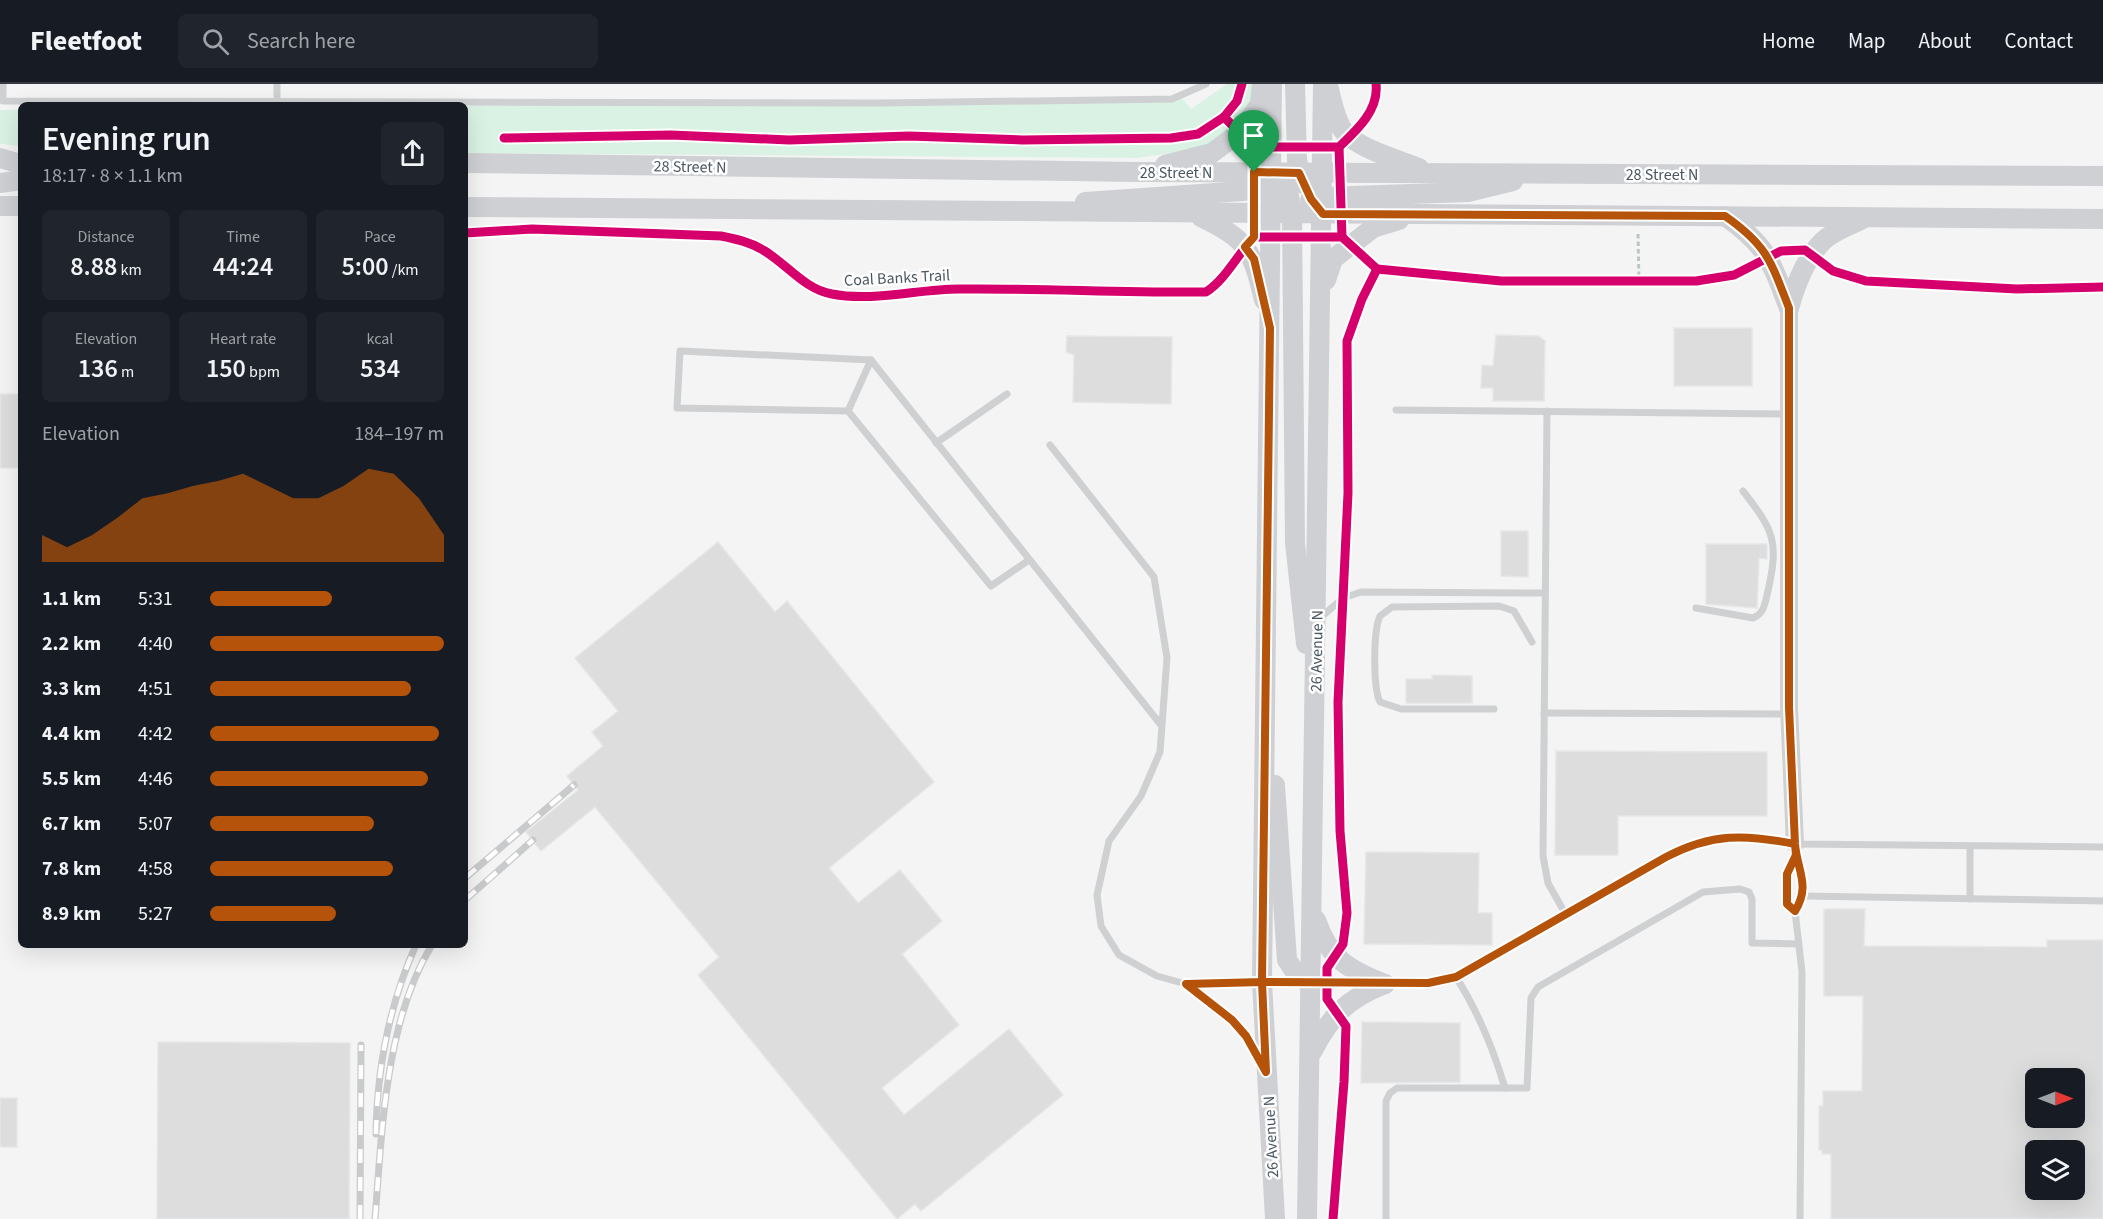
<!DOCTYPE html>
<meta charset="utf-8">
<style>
:root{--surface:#171b24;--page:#20242c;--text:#f1f3f6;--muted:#9ea1a6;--line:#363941;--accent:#b45309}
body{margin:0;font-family:"Source Sans 3",sans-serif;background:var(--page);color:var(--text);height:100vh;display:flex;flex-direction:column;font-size:22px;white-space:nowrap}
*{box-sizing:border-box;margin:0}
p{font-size:20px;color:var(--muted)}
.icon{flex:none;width:33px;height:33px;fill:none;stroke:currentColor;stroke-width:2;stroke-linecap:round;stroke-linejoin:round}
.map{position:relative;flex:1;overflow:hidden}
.drawer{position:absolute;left:18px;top:18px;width:450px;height:846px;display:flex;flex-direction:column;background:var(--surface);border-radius:9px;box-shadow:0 6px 24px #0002}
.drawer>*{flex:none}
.needle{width:39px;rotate:90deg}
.tools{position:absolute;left:2025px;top:984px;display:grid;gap:12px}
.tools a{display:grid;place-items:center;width:60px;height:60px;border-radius:9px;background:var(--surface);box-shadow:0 6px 24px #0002;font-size:30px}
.pin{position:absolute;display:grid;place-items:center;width:51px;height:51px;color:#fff;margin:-62px -26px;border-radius:50% 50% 50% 0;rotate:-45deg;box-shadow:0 0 6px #0007}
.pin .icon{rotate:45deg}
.round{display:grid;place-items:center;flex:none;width:63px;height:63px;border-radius:9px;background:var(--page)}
.head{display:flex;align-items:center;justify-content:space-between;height:102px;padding:0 24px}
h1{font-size:33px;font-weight:600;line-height:45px}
.stats{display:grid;grid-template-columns:repeat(3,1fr);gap:9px;height:102px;padding:6px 24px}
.stats div{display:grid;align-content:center;border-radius:9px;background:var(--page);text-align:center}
.stats b{font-size:26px;font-weight:600}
.stats small{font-size:16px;font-weight:400}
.stats p{font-size:16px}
.chart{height:168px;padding:12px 24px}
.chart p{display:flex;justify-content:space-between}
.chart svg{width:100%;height:108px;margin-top:6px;fill:var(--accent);opacity:.7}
ul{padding:0 24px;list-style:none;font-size:20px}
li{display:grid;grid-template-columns:96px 72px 1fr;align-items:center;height:45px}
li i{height:15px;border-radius:8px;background:var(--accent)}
header{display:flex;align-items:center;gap:36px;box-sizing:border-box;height:84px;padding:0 30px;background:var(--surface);border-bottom:2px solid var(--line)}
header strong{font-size:28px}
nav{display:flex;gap:33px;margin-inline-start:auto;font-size:21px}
.search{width:420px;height:54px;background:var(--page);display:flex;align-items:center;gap:15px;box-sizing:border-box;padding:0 21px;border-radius:9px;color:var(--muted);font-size:22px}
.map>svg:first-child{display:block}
.green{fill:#d9f2e3}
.building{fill:#ddddde;stroke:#e5e6e7;stroke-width:1.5;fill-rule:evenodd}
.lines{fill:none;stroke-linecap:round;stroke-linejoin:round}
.path{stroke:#bcc7c4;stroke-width:3;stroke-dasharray:4.5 3;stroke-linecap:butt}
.service{stroke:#ced0d2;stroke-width:7}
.tertiary{stroke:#ced0d2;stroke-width:18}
.secondary{stroke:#ced0d4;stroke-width:20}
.rail-casing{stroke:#c9cacc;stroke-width:7}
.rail{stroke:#fff;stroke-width:4.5;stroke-dasharray:14;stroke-linecap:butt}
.cycleway-casing{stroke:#fff;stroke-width:13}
.cycleway{stroke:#d6006c;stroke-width:9}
.route-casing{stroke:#fff;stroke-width:12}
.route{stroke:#b45309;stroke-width:8}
.labels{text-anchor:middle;stroke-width:5;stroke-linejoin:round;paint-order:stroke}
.street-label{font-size:16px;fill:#4a5661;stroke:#fff}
</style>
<header>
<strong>Fleetfoot</strong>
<div class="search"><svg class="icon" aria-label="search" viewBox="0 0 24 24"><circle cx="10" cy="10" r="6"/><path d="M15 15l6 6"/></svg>Search here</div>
<nav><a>Home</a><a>Map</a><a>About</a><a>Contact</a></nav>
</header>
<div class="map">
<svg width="2103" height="1135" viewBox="0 0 2103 1135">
<rect width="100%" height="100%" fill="#f4f4f4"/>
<g class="green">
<polygon points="1227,0 1255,0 1254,18 1240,37 1209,64 1137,74 465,69 465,22 1181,13 1191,25"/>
<polygon points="0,26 21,26 21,62 0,60"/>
</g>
<g class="building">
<rect x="1674" y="244" width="78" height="58"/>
<polygon points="1496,251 1538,252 1545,257 1544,317 1493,317 1493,304 1481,304 1482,281 1493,282"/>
<polygon points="1067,252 1172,253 1171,320 1073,318 1074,271 1066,268"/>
<polygon points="0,310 21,310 18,384 0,384"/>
<polygon points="1501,447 1528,447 1528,493 1501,492"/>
<polygon points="718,458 775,528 787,517 934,698 829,784 858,819 900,786 942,837 902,870 959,941 882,1004 904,1031 1009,945 1063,1011 921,1127 915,1120 897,1135 698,891 719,873 595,723 541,767 526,748 578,706 567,692 603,662 592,648 618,627 575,574"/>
<polygon points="1706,460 1767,460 1767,475 1759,474 1757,524 1706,520"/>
<polygon points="1432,591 1472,592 1472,619 1406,619 1406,595 1432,595"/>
<polygon points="1556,667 1767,668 1767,732 1618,732 1618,771 1555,771"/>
<polygon points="1366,768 1479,769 1478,829 1492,829 1492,861 1364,860"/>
<path d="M1824,825H1865L1864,862L2047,863V856H2103V1135H1831V1070H1822V1066H1819V1022H1823V1007H1862L1863,912H1824ZM2036,994H2074V1034H2036ZM2036,1066H2074V1106H2036Z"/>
<polygon points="1362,938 1460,939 1460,998 1361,999"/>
<polygon points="158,958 350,959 349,1135 157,1135"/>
<rect x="0" y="1014" width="17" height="49"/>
</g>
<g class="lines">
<polyline class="path" points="1638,150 1639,198"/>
<g class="service">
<polyline points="3,0 3,17 879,19 1172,15 1206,0"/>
<polyline points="277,17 277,0"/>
<polyline points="1396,326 1787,330"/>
<polyline points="848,327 871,276"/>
<polyline points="1547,327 1543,772 1548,799 1566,831"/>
<polyline points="936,359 1007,310"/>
<polyline points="1050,361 1154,493 1167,574 1160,668 1141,712 1109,757 1097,811 1101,842 1119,871 1157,892 1186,900 1301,900"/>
<polyline points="1029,476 991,502 848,327 677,324 680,267 871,276 1161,641"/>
<path d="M1696,524L1753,534C1765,529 1765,518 1768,507C1779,457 1774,447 1743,407"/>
<polyline points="1320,534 1343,514 1361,508 1545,509"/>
<path d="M1494,625H1401L1380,618C1373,604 1373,547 1380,532L1392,523L1499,522L1514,527L1532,558"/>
<polyline points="1544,629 1788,630"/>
<path d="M1795,762C1797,788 1811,802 1795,827L1787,820V790L1796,771"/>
<polyline points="1970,762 1970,815"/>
<polyline points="1802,812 2103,817"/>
<polyline points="1795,827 1802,888 1800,1135"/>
<path d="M1186,900C1219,926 1239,938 1260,977"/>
<polyline points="1312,900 1370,900"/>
<polyline points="1387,900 1428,899 1456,893 1666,773 1711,756 1742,752 1795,760 2103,763"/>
<polyline points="1505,1004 1527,1004 1531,914 1538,903 1703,808 1740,805 1749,808 1752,815 1752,859 1798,860"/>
<path d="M1386,1135V1017L1390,1009L1397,1004H1505C1493,964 1479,929 1456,893"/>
</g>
<polyline class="tertiary" points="1789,224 1789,623 1795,760"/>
<g class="secondary">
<polyline points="1272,0 1262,898 1275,1135"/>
<polyline points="1295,0 1297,76 1303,100"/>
<path d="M1329,5C1332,19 1336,38 1345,49C1360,65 1399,76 1419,84"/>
<polyline points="0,74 21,80"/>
<polyline points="465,79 1138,88 2103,92"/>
<polyline points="1165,81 1212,69 1240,48 1260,20 1262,0"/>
<polyline points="1272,89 1289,112 1292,130 1295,459 1306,560"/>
<polyline points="0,99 21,96"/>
<polyline points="1310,116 1323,113 1468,108 1513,97"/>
<polyline points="1085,118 1285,104"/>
<polyline points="0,122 21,122"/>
<polyline points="465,123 2103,135"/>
<path d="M1725,132C1768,162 1771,178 1789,224"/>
<path d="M1201,133C1248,156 1252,166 1264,216"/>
<polyline points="1326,196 1333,175 1373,144 1399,136"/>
<path d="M1789,224C1796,200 1805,175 1823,157C1833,147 1852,141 1864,134"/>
<polyline points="1275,701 1287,876 1297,891 1311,900"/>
<path d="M1316,836C1329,875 1349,886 1385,900"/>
<path d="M1312,968C1331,931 1347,915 1385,900"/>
<polyline points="1307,1135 1323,0"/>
</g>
<defs>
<g id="rail">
<polyline points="465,794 574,701"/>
<polyline points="465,816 533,756"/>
<path d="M376,1050C377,984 389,921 416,861"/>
<polyline points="360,1135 361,961"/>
<path d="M375,1135C382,1048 385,937 432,861"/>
</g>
</defs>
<use href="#rail" class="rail-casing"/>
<use href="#rail" class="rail"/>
<defs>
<g id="cycleway">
<polyline points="504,54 671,51 789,56 909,52 1023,56 1171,54 1198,50 1224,33"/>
<path d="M1254,63H1339C1357,46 1379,26 1376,0"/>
<polyline points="1339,63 1342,153"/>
<path d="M465,149L532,145L721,152C736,155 750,158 763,166C787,180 804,205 832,210C873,218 918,205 959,205C1041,204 1123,209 1206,208C1226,195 1237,171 1254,153V63L1224,33L1237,17L1242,0"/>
<polyline points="1254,153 1342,153 1377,185 1501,197 1696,197 1734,191 1781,167 1805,166 1833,187 1866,197 2017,205 2103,203"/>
<polyline points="1333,1135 1344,998 1346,942 1327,915 1327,884 1343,860 1347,829 1340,747 1338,618 1348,409 1347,257 1362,215 1377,185"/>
</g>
</defs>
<use href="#cycleway" class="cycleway-casing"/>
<use href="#cycleway" class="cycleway"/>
</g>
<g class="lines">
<defs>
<path id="route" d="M1254,88V153L1245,163L1254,175L1270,244L1262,898L1186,900L1232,936L1246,952L1266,988L1262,898L1428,899L1456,893L1666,773C1712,749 1745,750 1795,760C1797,786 1811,802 1795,827L1787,820V790L1796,771L1795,760L1789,623V224C1771,178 1768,162 1725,132L1323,130L1311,115L1299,89L1254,88"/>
</defs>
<use href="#route" class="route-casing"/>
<use href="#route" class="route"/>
</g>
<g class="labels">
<g class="street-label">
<text transform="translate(690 82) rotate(1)" y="6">28 Street N</text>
<text x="1176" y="94">28 Street N</text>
<text x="1662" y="96">28 Street N</text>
<text transform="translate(897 193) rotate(-3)" y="6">Coal Banks Trail</text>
<text transform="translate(1316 567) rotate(-89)" y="6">26 Avenue N</text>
<text transform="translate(1270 1053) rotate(-93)" y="6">26 Avenue N</text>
</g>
</g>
</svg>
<div class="tools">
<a><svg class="needle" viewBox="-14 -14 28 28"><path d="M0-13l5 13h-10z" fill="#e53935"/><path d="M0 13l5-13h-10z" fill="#9ea1a6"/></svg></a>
<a><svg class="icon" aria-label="layers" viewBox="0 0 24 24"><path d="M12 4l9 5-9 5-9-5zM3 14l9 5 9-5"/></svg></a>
</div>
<div class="pin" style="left:1254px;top:88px;background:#1e9e55"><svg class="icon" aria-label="arrive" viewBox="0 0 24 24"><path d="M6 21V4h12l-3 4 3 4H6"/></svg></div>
<section class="drawer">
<div class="head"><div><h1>Evening run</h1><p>18:17 · 8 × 1.1 km</p></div><a class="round"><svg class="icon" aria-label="share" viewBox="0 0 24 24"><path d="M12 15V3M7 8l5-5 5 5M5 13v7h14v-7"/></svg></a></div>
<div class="stats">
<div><p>Distance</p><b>8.88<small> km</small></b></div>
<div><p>Time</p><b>44:24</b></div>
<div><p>Pace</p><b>5:00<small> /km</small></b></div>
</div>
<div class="stats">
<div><p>Elevation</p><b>136<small> m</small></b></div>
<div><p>Heart rate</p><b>150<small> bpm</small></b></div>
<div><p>kcal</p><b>534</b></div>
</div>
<div class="chart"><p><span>Elevation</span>184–197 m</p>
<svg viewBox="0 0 160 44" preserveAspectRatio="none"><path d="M0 44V33L10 38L20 33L30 26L40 18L50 16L60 13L70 11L80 8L90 13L100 18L110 18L120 13L130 6L140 8L150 18L160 33V44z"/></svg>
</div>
<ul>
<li><b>1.1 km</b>5:31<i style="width:52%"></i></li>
<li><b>2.2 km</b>4:40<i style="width:100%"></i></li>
<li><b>3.3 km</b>4:51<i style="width:86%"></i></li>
<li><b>4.4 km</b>4:42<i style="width:98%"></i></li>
<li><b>5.5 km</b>4:46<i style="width:93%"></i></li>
<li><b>6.7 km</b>5:07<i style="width:70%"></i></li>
<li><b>7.8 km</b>4:58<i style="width:78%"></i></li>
<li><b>8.9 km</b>5:27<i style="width:54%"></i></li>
</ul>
</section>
</div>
